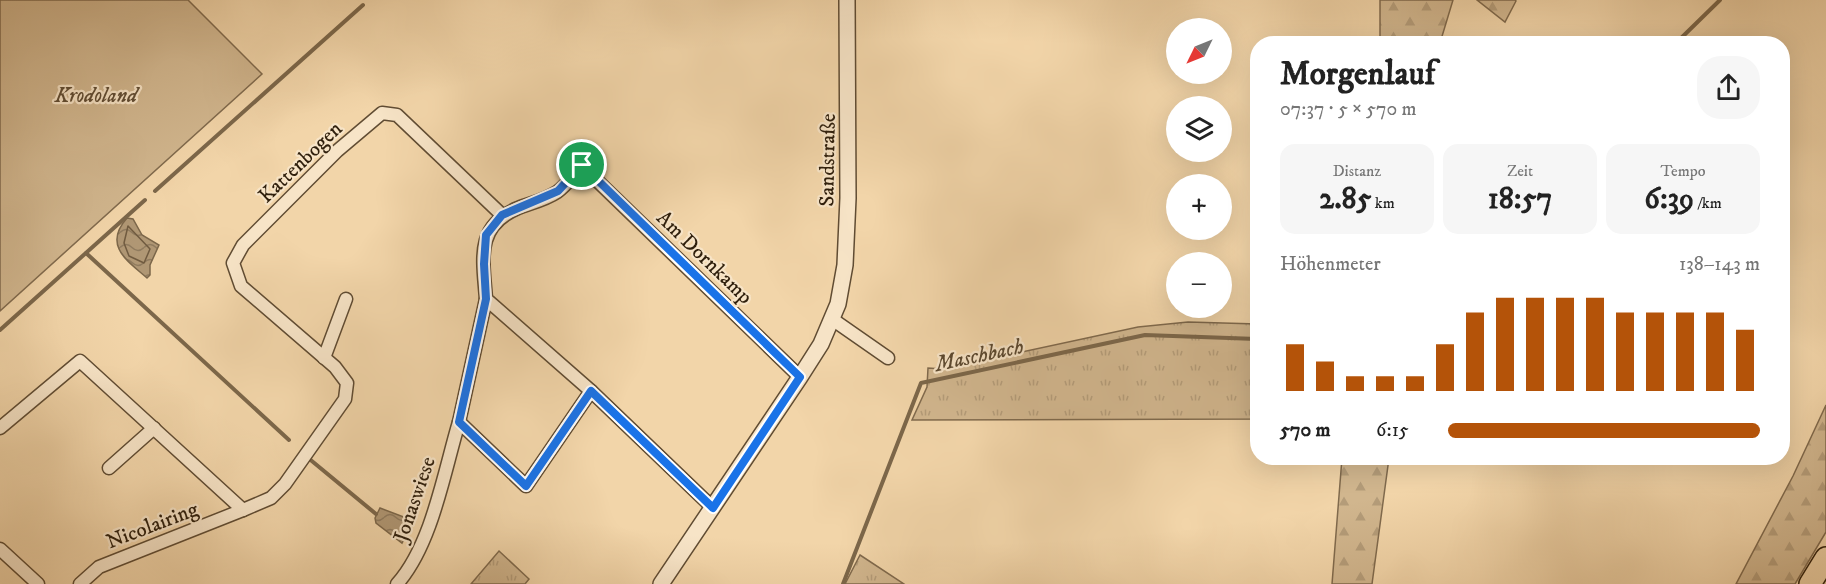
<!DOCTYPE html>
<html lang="de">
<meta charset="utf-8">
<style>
:root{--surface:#fff;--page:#f6f6f6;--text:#222;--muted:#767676;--accent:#b45309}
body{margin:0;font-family:"IM FELL DW Pica",serif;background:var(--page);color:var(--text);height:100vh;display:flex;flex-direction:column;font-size:22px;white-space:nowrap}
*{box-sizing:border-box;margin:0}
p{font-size:20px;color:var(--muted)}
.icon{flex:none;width:33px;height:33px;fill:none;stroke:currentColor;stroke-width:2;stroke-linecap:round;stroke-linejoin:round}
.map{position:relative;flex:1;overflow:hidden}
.side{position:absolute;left:1250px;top:36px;width:540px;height:429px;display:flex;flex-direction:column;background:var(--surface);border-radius:24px;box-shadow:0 6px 24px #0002}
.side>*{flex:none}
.needle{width:39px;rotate:227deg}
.controls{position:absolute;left:1166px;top:18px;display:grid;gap:12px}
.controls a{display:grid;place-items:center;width:66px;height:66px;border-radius:50%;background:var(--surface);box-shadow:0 6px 24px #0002;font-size:30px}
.pin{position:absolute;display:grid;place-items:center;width:51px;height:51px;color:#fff;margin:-26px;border:3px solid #fff;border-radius:50%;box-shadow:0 2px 6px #0007}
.round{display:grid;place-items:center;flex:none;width:63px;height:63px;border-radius:24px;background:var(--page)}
.overview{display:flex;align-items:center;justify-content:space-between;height:102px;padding:0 30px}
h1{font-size:33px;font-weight:700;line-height:45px}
.figures{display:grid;grid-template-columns:repeat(3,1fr);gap:9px;height:102px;padding:6px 30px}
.figures div{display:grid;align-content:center;border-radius:15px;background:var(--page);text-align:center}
.figures b{font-size:30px;font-weight:700}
.figures small{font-size:16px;font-weight:400}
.figures p{font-size:16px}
.chart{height:168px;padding:12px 30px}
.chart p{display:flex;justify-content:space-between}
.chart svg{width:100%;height:108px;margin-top:6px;stroke:var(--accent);stroke-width:6}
ul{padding:0 30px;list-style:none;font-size:20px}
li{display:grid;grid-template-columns:96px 72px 1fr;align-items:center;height:45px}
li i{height:15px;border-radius:8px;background:var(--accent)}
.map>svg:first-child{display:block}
.grass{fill:url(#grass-tufts);stroke:#806a4d;stroke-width:1.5}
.forest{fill:url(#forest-firs);stroke:#806a4d;stroke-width:1.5}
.park{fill:#d1b68e;stroke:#806a4d;stroke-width:1.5}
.water{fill:url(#water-waves);stroke:#7c674a;stroke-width:1.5}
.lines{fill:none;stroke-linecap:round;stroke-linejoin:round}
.shore{stroke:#705b40;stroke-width:1.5}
.stream{stroke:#7c674a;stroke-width:4}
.minor-casing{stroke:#604c33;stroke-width:15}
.tertiary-casing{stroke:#604c33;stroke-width:18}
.trunk-casing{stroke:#2f1f0c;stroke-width:24}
.minor{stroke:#f7e4c7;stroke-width:12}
.tertiary{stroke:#f7e4c7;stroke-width:15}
.trunk{stroke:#f2d5a9;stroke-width:21}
.route-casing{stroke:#fff;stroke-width:12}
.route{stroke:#1a73e8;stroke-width:8}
.labels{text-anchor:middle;stroke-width:4.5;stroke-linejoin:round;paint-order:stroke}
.park-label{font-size:21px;font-style:italic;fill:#604c33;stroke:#f7e4c7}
.street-label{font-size:21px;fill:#2f1f0c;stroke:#f7e4c7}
.water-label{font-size:22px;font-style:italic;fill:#5c4930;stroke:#f7e4c7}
</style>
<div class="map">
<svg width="1826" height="584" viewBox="0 0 1826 584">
<defs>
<pattern id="grass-tufts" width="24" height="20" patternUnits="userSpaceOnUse" patternTransform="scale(1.5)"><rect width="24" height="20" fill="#d1b68e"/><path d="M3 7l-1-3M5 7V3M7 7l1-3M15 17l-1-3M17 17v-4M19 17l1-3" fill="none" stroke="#b49c79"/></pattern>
<pattern id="forest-firs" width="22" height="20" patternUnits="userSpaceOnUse" patternTransform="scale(1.5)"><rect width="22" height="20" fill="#d1b68e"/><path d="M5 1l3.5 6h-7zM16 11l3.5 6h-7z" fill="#b49c79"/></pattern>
<pattern id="water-waves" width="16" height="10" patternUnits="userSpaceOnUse" patternTransform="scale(1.5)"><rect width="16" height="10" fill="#b09774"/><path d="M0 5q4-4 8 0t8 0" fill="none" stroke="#907b5e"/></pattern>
</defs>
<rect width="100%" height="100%" fill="#f2d5a9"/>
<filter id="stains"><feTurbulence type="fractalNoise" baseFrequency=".00333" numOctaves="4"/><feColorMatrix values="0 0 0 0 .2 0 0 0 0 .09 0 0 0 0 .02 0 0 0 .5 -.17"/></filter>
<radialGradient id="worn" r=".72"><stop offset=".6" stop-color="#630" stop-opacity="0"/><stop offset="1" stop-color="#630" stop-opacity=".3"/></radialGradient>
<g class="grass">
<polygon points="1188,322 1257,324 1257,419 912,420 927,387 928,368 943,369 1138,327"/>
<polygon points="499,551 529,579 525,584 471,584"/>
<polygon points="860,555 904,584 845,584"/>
</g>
<g class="forest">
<polygon points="1380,0 1453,0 1440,43 1380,43"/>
<polygon points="1477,0 1515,0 1516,1 1505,22"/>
<polygon points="1826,405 1826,532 1795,584 1736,584 1793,476"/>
<polygon points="1342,458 1389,458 1372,584 1332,584"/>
</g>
<polygon class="park" points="0,0 188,0 262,74 0,311"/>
<g class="water">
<path d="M127,218L133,219L142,235L159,245L150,265V275L147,278C129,262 102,246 127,218Z"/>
<polygon points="380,508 409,519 408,532 402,543 376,523 375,518"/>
</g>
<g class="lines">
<polygon class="shore" points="128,226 150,249 144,263 129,256 124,243"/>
<g class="stream">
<polyline points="1675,44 1720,0"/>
<polyline points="155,191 363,5"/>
<polyline points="86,253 289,440"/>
<polyline points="0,330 145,200"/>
<polyline points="307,457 376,514"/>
<polyline points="843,584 921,383 1145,335 1257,339"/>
</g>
<defs>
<g id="minor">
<polyline points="832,319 888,358"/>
<polyline points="324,358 346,299"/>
<polyline points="591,391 713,508"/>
<polyline points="459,422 486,299"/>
<polyline points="0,428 80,361 243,510 99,567 80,584"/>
<polyline points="109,468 154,428"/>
<polyline points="243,510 271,498 285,484 345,399 347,383 335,367 241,286 233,263 243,245 337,151 382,113 397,115 502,215"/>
<polyline points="0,549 38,584"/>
<path d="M397,584C432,545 444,472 459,422L526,486L591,391L486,299C483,259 475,226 518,208C531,203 545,200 557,192C566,186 574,174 582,166L800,377"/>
</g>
<polyline id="tertiary" points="661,584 800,377 821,344 838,304 845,265 848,198 847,0"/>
<polyline id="trunk" points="1810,584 1826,558"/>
</defs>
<use href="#minor" class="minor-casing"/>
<use href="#tertiary" class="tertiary-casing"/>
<use href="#trunk" class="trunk-casing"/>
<use href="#minor" class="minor"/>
<use href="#tertiary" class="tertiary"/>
<use href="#trunk" class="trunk"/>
</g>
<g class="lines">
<defs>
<polygon id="route" points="582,165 800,377 713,508 591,391 526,486 459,422 486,299 484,264 486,235 502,215 558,191"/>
</defs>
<use href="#route" class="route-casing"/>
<use href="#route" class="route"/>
</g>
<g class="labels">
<g class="park-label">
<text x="96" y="102">Krodoland</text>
</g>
<g class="street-label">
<text transform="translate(827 160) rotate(-89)" y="7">Sandstraße</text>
<text transform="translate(300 162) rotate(-44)" y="7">Kattenbogen</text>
<text transform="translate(705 257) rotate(44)" y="7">Am Dornkamp</text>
<text transform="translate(414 499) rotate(-71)" y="7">Jonaswiese</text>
<text transform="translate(152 525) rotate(-21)" y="7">Nicolairing</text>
</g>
<g class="water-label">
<text transform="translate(979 354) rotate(-12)" y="8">Maschbach</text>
</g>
</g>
<rect width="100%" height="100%" filter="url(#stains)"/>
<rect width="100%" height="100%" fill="url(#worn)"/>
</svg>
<div class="controls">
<a><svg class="needle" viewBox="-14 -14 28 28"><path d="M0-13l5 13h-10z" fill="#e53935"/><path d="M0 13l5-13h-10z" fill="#767676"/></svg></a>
<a><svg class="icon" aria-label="layers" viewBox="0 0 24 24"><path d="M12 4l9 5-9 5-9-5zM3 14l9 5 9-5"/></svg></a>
<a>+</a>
<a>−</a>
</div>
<div class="pin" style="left:582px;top:165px;background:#1e9e55"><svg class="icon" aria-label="arrive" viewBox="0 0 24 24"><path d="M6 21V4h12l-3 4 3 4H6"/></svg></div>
<section class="side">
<div class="overview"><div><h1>Morgenlauf</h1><p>07:37 · 5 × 570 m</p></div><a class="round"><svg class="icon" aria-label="share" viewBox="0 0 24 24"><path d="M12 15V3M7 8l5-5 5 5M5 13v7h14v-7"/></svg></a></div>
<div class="figures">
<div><p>Distanz</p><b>2.85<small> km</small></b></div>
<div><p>Zeit</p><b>18:57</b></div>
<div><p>Tempo</p><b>6:39<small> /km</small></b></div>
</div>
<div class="chart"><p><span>Höhenmeter</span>138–143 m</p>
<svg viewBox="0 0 160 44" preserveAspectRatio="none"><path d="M5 44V25M15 44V32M25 44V38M35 44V38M45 44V38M55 44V25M65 44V12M75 44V6M85 44V6M95 44V6M105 44V6M115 44V12M125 44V12M135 44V12M145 44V12M155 44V19"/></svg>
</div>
<ul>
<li><b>570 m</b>6:15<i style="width:100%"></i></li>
</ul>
</section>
</div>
